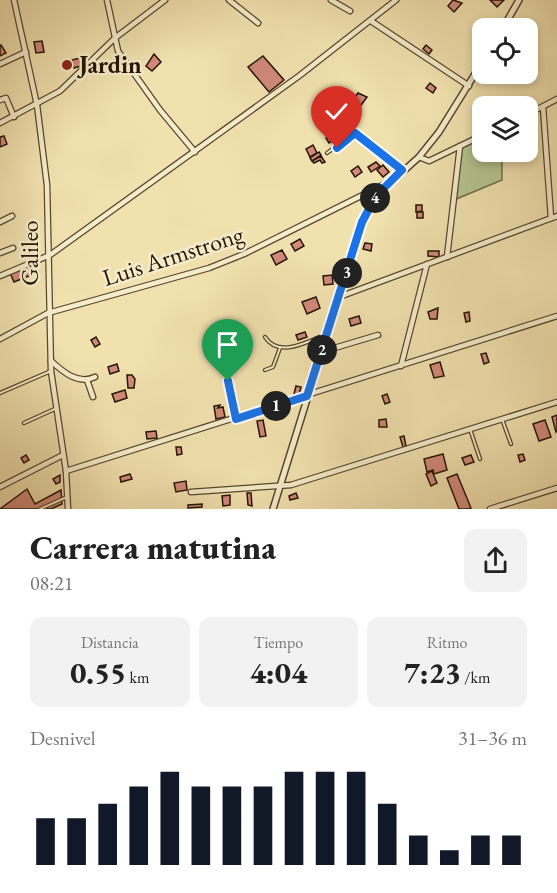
<!DOCTYPE html>
<html lang="es">
<meta charset="utf-8">
<style>
:root{--surface:#fff;--page:#f2f2f2;--text:#222;--muted:#767676;--accent:#111827}
body{margin:0;font-family:"EB Garamond",serif;background:var(--page);color:var(--text);height:100vh;display:flex;flex-direction:column;font-size:22px;white-space:nowrap}
*{box-sizing:border-box;margin:0}
p{font-size:20px;color:var(--muted)}
.icon{flex:none;width:33px;height:33px;fill:none;stroke:currentColor;stroke-width:2;stroke-linecap:round;stroke-linejoin:round}
.map{position:relative;height:509px;overflow:hidden}
.panel{display:flex;flex-direction:column;background:var(--surface);flex:1}
.panel>*{flex:none}
.tools{position:absolute;left:472px;top:18px;display:grid;gap:12px}
.tools a{display:grid;place-items:center;width:66px;height:66px;border-radius:12px;background:var(--surface);box-shadow:0 3px 9px #0003;font-size:30px}
.pin{position:absolute;display:grid;place-items:center;width:51px;height:51px;color:#fff;margin:-62px -26px;border-radius:50% 50% 50% 0;rotate:-45deg;box-shadow:0 0 6px #0007}
.pin .icon{rotate:45deg}
.km{position:absolute;width:30px;height:30px;margin:-15px;border-radius:50%;background:#222;color:#fff;font-size:16px;line-height:30px;text-align:center}
.round{display:grid;place-items:center;flex:none;width:63px;height:63px;border-radius:12px;background:var(--page)}
.head{display:flex;align-items:center;justify-content:space-between;height:102px;padding:0 30px}
h1{font-size:33px;font-weight:800;line-height:45px}
.metrics{display:grid;grid-template-columns:repeat(3,1fr);gap:9px;height:102px;padding:6px 30px}
.metrics div{display:grid;align-content:center;border-radius:12px;background:var(--page);text-align:center}
.metrics b{font-size:30px;font-weight:800}
.metrics small{font-size:16px;font-weight:400}
.metrics p{font-size:16px}
.chart{height:168px;padding:12px 30px}
.chart p{display:flex;justify-content:space-between}
.chart svg{width:100%;height:108px;margin-top:6px;stroke:var(--accent);stroke-width:6}
.map>svg:first-child{display:block}
.green{fill:#b4c48f;stroke:#6c6c48;stroke-width:1.5}
.building{fill:#d1897b;stroke:#241401;stroke-width:1.5}
.lines{fill:none;stroke-linecap:round;stroke-linejoin:round}
.service-casing{stroke:#57472c;stroke-width:4.5}
.minor-casing{stroke:#57472c;stroke-width:7}
.tertiary-casing{stroke:#57472c;stroke-width:8}
.service{stroke:#f6eccb;stroke-width:2}
.minor{stroke:#f6eccb;stroke-width:4.5}
.tertiary{stroke:#f6eccb;stroke-width:5}
.route-casing{stroke:#fff;stroke-width:12}
.route{stroke:#1a73e8;stroke-width:8}
.poi-dot{fill:#8f2418;stroke:#f6eccb;stroke-width:2}
.labels{text-anchor:middle;stroke-width:5;stroke-linejoin:round;paint-order:stroke}
.poi-label{font-size:24px;font-weight:bold;fill:#241401;stroke:#f6eccb;text-anchor:start}
.street-label{font-size:24px;fill:#241401;stroke:#f6eccb}
</style>
<div class="map">
<svg width="557" height="509" viewBox="0 0 557 509">
<rect width="100%" height="100%" fill="#f1e1af"/>
<filter id="stains"><feTurbulence type="fractalNoise" baseFrequency=".00333" numOctaves="4"/><feColorMatrix values="0 0 0 0 .2 0 0 0 0 .09 0 0 0 0 .02 0 0 0 .5 -.17"/></filter>
<radialGradient id="worn" r=".72"><stop offset=".6" stop-color="#630" stop-opacity="0"/><stop offset="1" stop-color="#630" stop-opacity=".3"/></radialGradient>
<polygon class="green" points="483,135 483,152 502,152 502,180 454,200 460,146"/>
<g class="building">
<polygon points="453,0 462,3 454,12 448,6"/>
<polygon points="490,0 504,0 497,7"/>
<polygon points="42,41 44,52 36,53 34,42"/>
<polygon points="1,45 6,53 0,56 0,46"/>
<polygon points="426,45 432,50 429,54 423,49"/>
<polygon points="154,54 161,62 152,71 146,66"/>
<polygon points="263,56 284,80 269,92 248,67"/>
<polygon points="84,57 85,61 80,62 81,66 74,68 72,60"/>
<polygon points="430,83 436,88 433,93 426,88"/>
<polygon points="358,93 367,97 348,123 340,117"/>
<polygon points="533,122 535,127 528,131 528,124"/>
<polygon points="336,131 339,137 329,143 326,138"/>
<polygon points="4,136 7,144 0,147 0,137"/>
<polygon points="313,145 317,153 310,157 306,149"/>
<polygon points="319,152 321,155 312,161 310,158"/>
<polygon points="321,156 325,162 322,163 320,160 314,163 312,161"/>
<polygon points="376,162 380,166 371,172 368,167"/>
<polygon points="383,165 389,172 383,177 377,170"/>
<polygon points="358,166 362,172 355,177 351,171"/>
<polygon points="416,205 422,205 422,211 416,212"/>
<rect x="417" y="212" width="6" height="6"/>
<polygon points="300,239 304,246 295,251 291,244"/>
<polygon points="365,243 372,244 371,251 363,249"/>
<polygon points="282,250 287,259 276,265 271,255"/>
<polygon points="428,251 439,251 439,257 428,256"/>
<polygon points="32,263 36,273 14,282 10,273"/>
<polygon points="332,275 333,284 324,285 323,276"/>
<polygon points="316,297 320,308 307,314 302,302"/>
<polygon points="438,308 437,319 430,319 428,312"/>
<polygon points="469,312 470,321 466,322 464,313"/>
<polygon points="359,316 361,323 351,326 349,319"/>
<polygon points="305,332 307,337 298,340 296,335"/>
<polygon points="96,337 100,344 95,347 91,340"/>
<polygon points="486,353 489,362 484,364 481,354"/>
<polygon points="440,362 444,376 434,378 430,365"/>
<polygon points="117,364 119,371 110,374 108,367"/>
<polygon points="127,375 132,375 135,379 134,388 128,388"/>
<polygon points="296,386 301,387 299,395 294,394"/>
<polygon points="125,390 127,398 115,402 112,394"/>
<polygon points="387,394 390,402 385,404 382,396"/>
<polygon points="220,405 218,408 223,407 225,417 216,419 214,406"/>
<polygon points="557,415 557,431 556,432 552,417"/>
<polygon points="386,419 387,427 379,427 379,420"/>
<polygon points="263,420 266,436 260,437 257,421"/>
<polygon points="545,420 551,437 539,441 533,424"/>
<polygon points="156,431 157,438 147,439 146,432"/>
<polygon points="404,436 406,446 403,447 400,437"/>
<polygon points="176,447 181,447 182,454 177,455"/>
<polygon points="443,454 447,470 434,474 433,470 427,472 424,459"/>
<polygon points="523,454 525,460 520,462 518,455"/>
<polygon points="26,455 29,460 24,463 21,458"/>
<polygon points="471,455 474,462 465,465 462,458"/>
<polygon points="432,471 437,483 431,486 426,474"/>
<polygon points="130,474 132,479 121,482 120,477"/>
<polygon points="457,474 471,508 468,509 459,509 447,478"/>
<polygon points="60,475 60,482 56,484 53,479"/>
<polygon points="186,481 187,490 176,492 174,483"/>
<polygon points="27,489 35,504 61,490 62,504 51,509 0,509"/>
<polygon points="247,493 251,493 252,506 248,505"/>
<polygon points="296,493 298,498 290,500 289,496"/>
<polygon points="230,495 230,505 223,506 222,496"/>
<polygon points="202,504 202,507 188,508 188,505"/>
</g>
<g class="lines">
<defs>
<g id="service">
<polyline points="336,118 402,170"/>
<polyline points="327,153 355,133"/>
<path d="M265,337C279,359 309,341 327,334"/>
<polyline points="265,370 273,367 280,348"/>
<polyline points="228,381 236,416"/>
<polyline points="0,393 51,371"/>
<polyline points="502,419 511,444"/>
<polyline points="24,423 57,408"/>
<polyline points="470,429 480,459"/>
<polyline points="40,509 67,497"/>
</g>
<g id="minor">
<polyline points="14,0 37,105 47,185 51,371 66,471 68,509"/>
<polyline points="107,0 118,51 160,110 195,152"/>
<polyline points="229,0 258,23"/>
<polyline points="331,0 350,11"/>
<polyline points="371,21 469,86"/>
<polyline points="0,64 26,52"/>
<polyline points="0,100 6,98 14,117"/>
<polyline points="543,107 551,218"/>
<polyline points="528,114 557,99"/>
<polyline points="0,123 60,91 115,38 165,0"/>
<polyline points="419,157 429,161 483,135"/>
<polyline points="0,222 12,216"/>
<polyline points="0,253 13,248"/>
<polyline points="447,257 460,146"/>
<polyline points="0,276 50,255 299,76 396,0"/>
<polyline points="339,297 557,216"/>
<polyline points="0,339 48,313 209,268 244,254 387,183"/>
<polyline points="321,352 378,335"/>
<path d="M51,361C63,372 78,385 95,377"/>
<polyline points="401,366 427,264"/>
<polyline points="87,380 93,397"/>
<polyline points="66,471 557,316"/>
<polyline points="0,487 63,455"/>
<polyline points="191,492 291,485 557,402"/>
<polyline points="490,509 557,488"/>
</g>
<g id="tertiary">
<polyline points="503,28 519,0"/>
<polyline points="273,509 362,222 376,196 419,157 439,132 483,61"/>
</g>
</defs>
<use href="#service" class="service-casing"/>
<use href="#minor" class="minor-casing"/>
<use href="#tertiary" class="tertiary-casing"/>
<use href="#service" class="service"/>
<use href="#minor" class="minor"/>
<use href="#tertiary" class="tertiary"/>
</g>
<g class="lines">
<defs>
<polyline id="route" points="228,381 236,419 307,396 362,222 376,196 402,170 355,133 337,148"/>
</defs>
<use href="#route" class="route-casing"/>
<use href="#route" class="route"/>
</g>
<circle class="poi-dot" cx="67" cy="65" r="6"/>
<g class="labels">
<g class="poi-label">
<text x="79" y="73">Jardin</text>
</g>
<g class="street-label">
<text transform="translate(30 253) rotate(-90)" y="8">Galileo</text>
<text transform="translate(173 256) rotate(-18)" y="8">Luis Armstrong</text>
</g>
</g>
<rect width="100%" height="100%" filter="url(#stains)"/>
<rect width="100%" height="100%" fill="url(#worn)"/>
</svg>
<div class="tools">
<a><svg class="icon" aria-label="locate" viewBox="0 0 24 24"><circle cx="12" cy="12" r="6"/><path d="M12 2v4M12 18v4M2 12h4M18 12h4"/></svg></a>
<a><svg class="icon" aria-label="layers" viewBox="0 0 24 24"><path d="M12 4l9 5-9 5-9-5zM3 14l9 5 9-5"/></svg></a>
</div>
<div class="pin" style="left:228px;top:381px;background:#1e9e55"><svg class="icon" aria-label="arrive" viewBox="0 0 24 24"><path d="M6 21V4h12l-3 4 3 4H6"/></svg></div>
<div class="pin" style="left:337px;top:148px;background:#d93025"><svg class="icon" aria-label="check" viewBox="0 0 24 24"><path d="M5 12l5 5 9-10"/></svg></div>
<b class="km" style="left:276px;top:406px">1</b>
<b class="km" style="left:322px;top:350px">2</b>
<b class="km" style="left:347px;top:273px">3</b>
<b class="km" style="left:375px;top:198px">4</b>
</div>
<section class="panel">
<div class="head"><div><h1>Carrera matutina</h1><p>08:21</p></div><a class="round"><svg class="icon" aria-label="share" viewBox="0 0 24 24"><path d="M12 15V3M7 8l5-5 5 5M5 13v7h14v-7"/></svg></a></div>
<div class="metrics">
<div><p>Distancia</p><b>0.55<small> km</small></b></div>
<div><p>Tiempo</p><b>4:04</b></div>
<div><p>Ritmo</p><b>7:23<small> /km</small></b></div>
</div>
<div class="chart"><p><span>Desnivel</span>31–36 m</p>
<svg viewBox="0 0 160 44" preserveAspectRatio="none"><path d="M5 44V25M15 44V25M25 44V19M35 44V12M45 44V6M55 44V12M65 44V12M75 44V12M85 44V6M95 44V6M105 44V6M115 44V19M125 44V32M135 44V38M145 44V32M155 44V32"/></svg>
</div>
</section>
